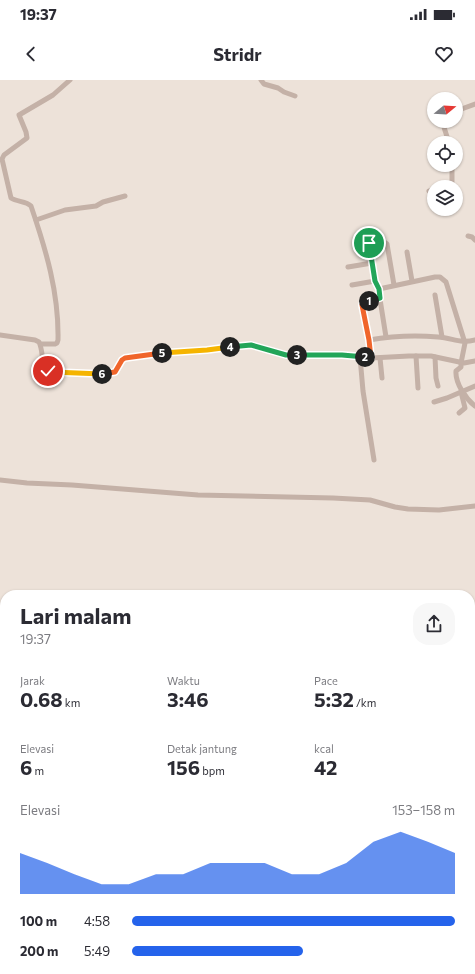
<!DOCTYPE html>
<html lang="id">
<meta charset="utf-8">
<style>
:root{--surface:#fff;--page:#f7f7f7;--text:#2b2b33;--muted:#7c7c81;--accent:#2563eb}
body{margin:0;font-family:Commissioner,sans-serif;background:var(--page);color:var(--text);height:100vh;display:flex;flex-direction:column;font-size:15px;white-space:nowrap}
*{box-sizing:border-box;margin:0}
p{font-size:13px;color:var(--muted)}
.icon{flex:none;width:22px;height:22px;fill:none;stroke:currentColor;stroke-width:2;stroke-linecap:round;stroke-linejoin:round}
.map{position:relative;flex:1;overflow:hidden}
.drawer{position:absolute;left:0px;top:510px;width:475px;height:384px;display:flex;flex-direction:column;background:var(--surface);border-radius:16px 16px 0 0;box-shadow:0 1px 3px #0004}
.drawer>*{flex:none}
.needle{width:26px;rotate:72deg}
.tools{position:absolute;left:427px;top:12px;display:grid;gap:8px}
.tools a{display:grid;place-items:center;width:36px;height:36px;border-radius:50%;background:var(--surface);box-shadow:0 1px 3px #0004;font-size:20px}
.pin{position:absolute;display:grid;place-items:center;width:34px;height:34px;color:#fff;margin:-17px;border:2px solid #fff;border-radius:50%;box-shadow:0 1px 4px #0007}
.km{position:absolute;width:20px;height:20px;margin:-10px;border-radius:50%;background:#222;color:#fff;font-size:11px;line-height:20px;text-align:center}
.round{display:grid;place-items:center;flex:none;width:42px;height:42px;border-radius:16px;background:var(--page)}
.overview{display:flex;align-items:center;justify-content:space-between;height:68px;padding:0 20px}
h1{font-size:22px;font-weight:700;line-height:30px}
.metrics{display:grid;grid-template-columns:repeat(3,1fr);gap:6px;height:68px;padding:4px 20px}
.metrics div{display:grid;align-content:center}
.metrics b{font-size:20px;font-weight:700}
.metrics small{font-size:11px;font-weight:400}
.metrics p{font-size:11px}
.chart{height:112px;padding:8px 20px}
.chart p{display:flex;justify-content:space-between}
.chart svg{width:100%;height:72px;margin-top:4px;fill:var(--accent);opacity:.7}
ul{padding:0 20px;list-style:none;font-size:13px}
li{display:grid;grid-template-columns:64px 48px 1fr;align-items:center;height:30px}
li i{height:10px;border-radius:5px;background:var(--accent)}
.status{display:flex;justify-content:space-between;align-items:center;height:28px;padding:0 20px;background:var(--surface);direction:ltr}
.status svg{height:11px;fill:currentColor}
header{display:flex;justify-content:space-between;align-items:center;height:52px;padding:0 20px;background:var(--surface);font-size:18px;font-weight:700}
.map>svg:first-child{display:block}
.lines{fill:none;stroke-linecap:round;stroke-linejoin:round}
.stream{stroke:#7ca7a5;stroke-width:1.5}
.street{stroke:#c4b1a7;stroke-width:5}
.split-1-casing{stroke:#fff;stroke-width:8}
.split-2-casing{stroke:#fff;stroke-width:8}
.split-3-casing{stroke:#fff;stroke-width:8}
.split-4-casing{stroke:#fff;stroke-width:8}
.split-5-casing{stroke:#fff;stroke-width:8}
.split-6-casing{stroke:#fff;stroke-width:8}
.split-7-casing{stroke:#fff;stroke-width:8}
.split-1{stroke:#22a559;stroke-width:5}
.split-2{stroke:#f0652b;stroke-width:5}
.split-3{stroke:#22a559;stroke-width:5}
.split-4{stroke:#22a559;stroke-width:5}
.split-5{stroke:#f5b400;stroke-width:5}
.split-6{stroke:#f0652b;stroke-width:5}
.split-7{stroke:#f5b400;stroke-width:5}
</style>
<div class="status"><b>19:37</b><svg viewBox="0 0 49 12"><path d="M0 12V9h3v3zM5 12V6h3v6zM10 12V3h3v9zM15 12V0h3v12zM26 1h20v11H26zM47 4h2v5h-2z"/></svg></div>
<header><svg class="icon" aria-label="back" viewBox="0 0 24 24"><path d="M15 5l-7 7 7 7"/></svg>Stridr<svg class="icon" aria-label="heart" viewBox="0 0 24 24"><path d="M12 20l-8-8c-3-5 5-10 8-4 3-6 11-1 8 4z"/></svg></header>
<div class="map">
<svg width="475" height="894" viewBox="0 0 475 894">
<rect width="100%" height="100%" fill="#ede2d9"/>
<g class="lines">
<g class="stream">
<polyline points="0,867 5,871"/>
<polyline points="15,889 15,894"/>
<polyline points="382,889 391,894"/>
<polyline points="247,894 252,889"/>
</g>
<g class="street">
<polyline points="261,0 264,4 278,8 284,12 295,16"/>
<polyline points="456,31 475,24"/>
<polyline points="442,41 449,63"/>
<polyline points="439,107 448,104 452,102 452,85"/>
<polyline points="429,111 434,109"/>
<polyline points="36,140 65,130 96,126 103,122 125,116"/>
<polyline points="366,149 369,163 383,161 387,164 394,205"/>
<polyline points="468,156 472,157 475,160"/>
<polyline points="356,164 369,163 375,201 379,209"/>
<polyline points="407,172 412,201"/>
<polyline points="348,187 372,183"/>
<polyline points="352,205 375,201"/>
<polyline points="435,215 442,257"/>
<path d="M0,255L35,260L39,262C44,272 40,288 52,293L109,294L117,290L120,283L125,278L142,275L207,271L246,265L255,266L289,275H342L371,278L409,276H431L464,283L475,281"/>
<path d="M386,257L379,213V209L435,197H440L446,202L465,263L461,283V287L456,291C455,303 466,319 475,326"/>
<polyline points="369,260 362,225 365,221 380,218"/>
<path d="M41,264H55L57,263L58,260C59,213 46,170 31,126C26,121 17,122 11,118L2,79L4,75L27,58L26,52L19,35L53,15L70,0"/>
<polyline points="416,276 418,308"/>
<polyline points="360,277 363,311 374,380"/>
<polyline points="435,277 436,298 438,306"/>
<path d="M371,278L369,260C392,256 415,255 438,257C453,258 460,264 475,260"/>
<polyline points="380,278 382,298"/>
<polyline points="434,322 447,318 475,306"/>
<polyline points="459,333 465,328 461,312"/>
<polyline points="0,400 27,403 72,405 198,415 333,418 370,420 395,427 408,429 439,430 475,426"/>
<polyline points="470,554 475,552"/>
<polyline points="0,618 5,624"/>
<polyline points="0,637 5,632"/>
<polyline points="470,686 475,687"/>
<polyline points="0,748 5,757"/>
<polyline points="470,748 475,747"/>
<polyline points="0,798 5,797"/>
<polyline points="32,889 36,894"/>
</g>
</g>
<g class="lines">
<defs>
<polyline id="split-1" points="369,221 380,218 379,209 375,201 369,163"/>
<polyline id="split-2" points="365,277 371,278 369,260 362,225 363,222 369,221"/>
<polyline id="split-3" points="297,275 342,275 365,277"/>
<polyline id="split-4" points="230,267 251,265 286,275 297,275"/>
<polyline id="split-5" points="162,273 207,270 230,267"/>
<polyline id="split-6" points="102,294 115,292 122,280 125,278 162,273"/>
<polyline id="split-7" points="48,291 52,292 102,294"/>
</defs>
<use href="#split-1" class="split-1-casing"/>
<use href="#split-2" class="split-2-casing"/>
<use href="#split-3" class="split-3-casing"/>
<use href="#split-4" class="split-4-casing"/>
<use href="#split-5" class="split-5-casing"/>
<use href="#split-6" class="split-6-casing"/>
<use href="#split-7" class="split-7-casing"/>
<use href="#split-1" class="split-1"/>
<use href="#split-2" class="split-2"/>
<use href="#split-3" class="split-3"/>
<use href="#split-4" class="split-4"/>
<use href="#split-5" class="split-5"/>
<use href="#split-6" class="split-6"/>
<use href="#split-7" class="split-7"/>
</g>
</svg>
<div class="tools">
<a><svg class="needle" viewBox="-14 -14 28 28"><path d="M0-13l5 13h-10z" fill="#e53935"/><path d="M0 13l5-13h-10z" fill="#7c7c81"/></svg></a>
<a><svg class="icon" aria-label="locate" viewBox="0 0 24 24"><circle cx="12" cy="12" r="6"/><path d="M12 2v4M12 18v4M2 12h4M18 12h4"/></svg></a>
<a><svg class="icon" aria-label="layers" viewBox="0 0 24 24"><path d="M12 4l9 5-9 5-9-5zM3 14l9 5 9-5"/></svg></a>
</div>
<div class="pin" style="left:369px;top:163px;background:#1e9e55"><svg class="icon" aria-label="arrive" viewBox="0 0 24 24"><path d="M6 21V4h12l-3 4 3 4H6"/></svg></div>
<div class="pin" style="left:48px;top:291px;background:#d93025"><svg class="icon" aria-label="check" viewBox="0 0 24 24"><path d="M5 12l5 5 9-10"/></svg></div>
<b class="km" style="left:369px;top:221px">1</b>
<b class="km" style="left:365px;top:277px">2</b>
<b class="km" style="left:297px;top:275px">3</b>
<b class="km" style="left:230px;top:267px">4</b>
<b class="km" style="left:162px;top:273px">5</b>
<b class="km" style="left:102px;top:294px">6</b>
<section class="drawer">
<div class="overview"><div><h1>Lari malam</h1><p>19:37</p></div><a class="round"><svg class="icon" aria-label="share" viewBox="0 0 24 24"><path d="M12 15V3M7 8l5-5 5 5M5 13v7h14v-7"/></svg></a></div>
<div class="metrics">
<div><p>Jarak</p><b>0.68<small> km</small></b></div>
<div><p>Waktu</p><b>3:46</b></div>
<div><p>Pace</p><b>5:32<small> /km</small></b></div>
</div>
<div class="metrics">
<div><p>Elevasi</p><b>6<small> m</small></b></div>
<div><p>Detak jantung</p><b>156<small> bpm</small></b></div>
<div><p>kcal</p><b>42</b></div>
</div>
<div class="chart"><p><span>Elevasi</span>153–158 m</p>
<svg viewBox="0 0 160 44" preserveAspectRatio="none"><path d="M0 44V19L10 25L20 32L30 38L40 38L50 32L60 32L70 25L80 25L90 25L100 32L110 32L120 25L130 12L140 6L150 12L160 19V44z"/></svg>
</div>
<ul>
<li><b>100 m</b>4:58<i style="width:100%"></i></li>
<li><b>200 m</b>5:49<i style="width:53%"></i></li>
</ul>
</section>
</div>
